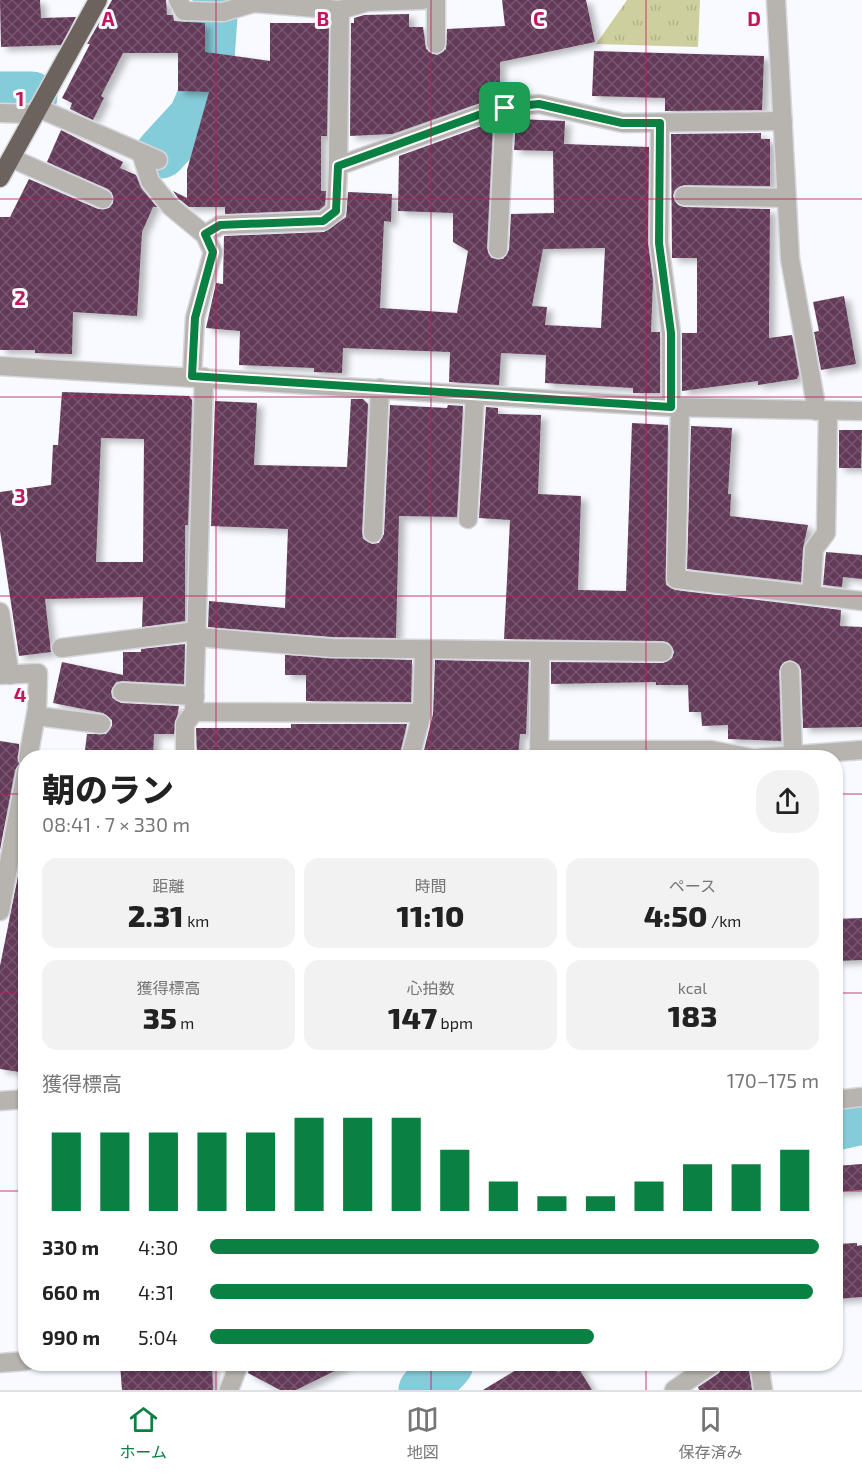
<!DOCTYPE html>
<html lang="ja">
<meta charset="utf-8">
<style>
:root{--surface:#fff;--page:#f2f2f2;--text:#222;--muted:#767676;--line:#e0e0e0;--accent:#0b8043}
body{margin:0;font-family:"Exo 2","Noto Sans JP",sans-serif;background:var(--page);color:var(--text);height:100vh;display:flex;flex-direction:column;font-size:22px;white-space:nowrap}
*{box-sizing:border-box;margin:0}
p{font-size:20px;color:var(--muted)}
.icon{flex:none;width:33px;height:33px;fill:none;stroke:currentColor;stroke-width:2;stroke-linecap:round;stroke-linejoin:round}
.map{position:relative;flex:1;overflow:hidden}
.sheet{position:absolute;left:18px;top:750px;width:825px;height:621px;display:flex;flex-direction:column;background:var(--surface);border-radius:24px;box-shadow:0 2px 4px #0004}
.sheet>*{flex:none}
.pin{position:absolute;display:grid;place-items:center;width:51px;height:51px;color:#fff;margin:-26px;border-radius:12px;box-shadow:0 3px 9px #0006}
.round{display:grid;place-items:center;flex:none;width:63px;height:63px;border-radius:24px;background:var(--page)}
.headline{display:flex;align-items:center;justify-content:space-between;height:102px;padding:0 24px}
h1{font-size:33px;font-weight:800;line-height:45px}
.stats{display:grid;grid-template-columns:repeat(3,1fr);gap:9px;height:102px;padding:6px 24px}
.stats div{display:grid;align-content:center;border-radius:15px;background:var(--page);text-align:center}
.stats b{font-size:30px;font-weight:800}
.stats small{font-size:16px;font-weight:400}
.stats p{font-size:16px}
.chart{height:168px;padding:12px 24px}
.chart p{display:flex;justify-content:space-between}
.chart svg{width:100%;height:108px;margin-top:6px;stroke:var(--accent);stroke-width:6}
ul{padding:0 24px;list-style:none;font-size:20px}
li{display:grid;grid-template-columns:96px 72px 1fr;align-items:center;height:45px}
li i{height:15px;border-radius:8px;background:var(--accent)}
.tabs{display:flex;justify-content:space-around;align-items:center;height:84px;border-top:2px solid var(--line);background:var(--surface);font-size:16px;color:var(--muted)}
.tabs a{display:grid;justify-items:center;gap:3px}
.tabs .active{color:var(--accent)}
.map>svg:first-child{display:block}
.grass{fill:url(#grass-tufts)}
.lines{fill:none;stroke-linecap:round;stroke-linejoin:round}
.river{stroke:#85ccda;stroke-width:51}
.building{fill:url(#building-cross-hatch);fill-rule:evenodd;filter:url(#shadow)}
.minor-casing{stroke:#d5d7dc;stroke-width:21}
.highway-casing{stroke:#d5d7dc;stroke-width:21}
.minor{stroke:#b7b3af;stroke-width:18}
.highway{stroke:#6b635c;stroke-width:18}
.route-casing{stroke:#fff;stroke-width:12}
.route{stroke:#0b8043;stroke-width:8}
.grid{fill:none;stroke:#c2185b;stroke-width:1.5;stroke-opacity:0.55}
.grid-label{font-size:20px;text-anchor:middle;font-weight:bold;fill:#c2185b;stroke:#f8faff;stroke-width:6;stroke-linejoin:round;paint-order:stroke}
</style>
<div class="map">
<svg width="862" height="1390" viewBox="0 0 862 1390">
<defs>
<pattern id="grass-tufts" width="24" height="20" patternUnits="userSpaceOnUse" patternTransform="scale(1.5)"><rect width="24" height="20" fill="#cdd09e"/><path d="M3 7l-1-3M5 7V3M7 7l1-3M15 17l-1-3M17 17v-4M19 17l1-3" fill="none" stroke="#b1b389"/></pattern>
<pattern id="building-cross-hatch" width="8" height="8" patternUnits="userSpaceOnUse" patternTransform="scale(1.5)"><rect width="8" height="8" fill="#643b59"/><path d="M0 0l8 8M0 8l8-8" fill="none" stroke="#77566f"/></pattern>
<filter id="shadow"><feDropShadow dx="6" dy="4" stdDeviation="3" flood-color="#0004"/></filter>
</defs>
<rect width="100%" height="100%" fill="#f8faff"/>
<polygon class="grass" points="627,0 700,0 698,47 596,44"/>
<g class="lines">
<g class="river">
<polyline points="0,97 32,97"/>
<polyline points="161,153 194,117 207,87 212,17"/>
<polyline points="836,1125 862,1119"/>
<polyline points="424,1390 448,1364"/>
</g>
</g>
<g class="building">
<polygon points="0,0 40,0 41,18 76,17 61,45 1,47"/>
<polygon points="112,0 166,0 167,15 173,15 174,21 205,23 205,52 270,61 270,23 329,23 327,136 321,136 321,191 326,191 325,205 319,210 225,214 225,207 189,207 178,198 173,191 187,198 187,170 209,92 178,91 178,53 123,53 101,96 104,98 93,120 70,109 72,103 62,98 90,44 87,44"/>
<polygon points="502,0 586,0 595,42 500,62 500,96 392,134 350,136 351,23 354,23 354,18 364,15 409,14 409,27 423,27 426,49 437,55 446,49 447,29 505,26"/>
<polygon points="594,51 764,56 762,110 665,111 665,98 592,96"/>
<path d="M516,119L565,121L564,144L649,147L648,243L653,281L651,332H660V393H633V388L545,383L546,355L501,353L499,385L449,382L450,352L343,348L342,373L314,372V368L239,365L240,331L206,328L216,283L223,284L224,236L324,232L346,217L348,192L392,194L391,222L384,221L380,308L457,313L468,251L453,242V213L398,211L399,156L493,122L487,248L491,258L503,259L509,250L511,214L554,213L553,151L514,150ZM605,248L601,328L545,325L547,307L532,306L543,249Z"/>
<polygon points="61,130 123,162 120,168 136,175 141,188 157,207 153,207 142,232 137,316 73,312 72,354 35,353 35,350 0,350 0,217 10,217 29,179 98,209 109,208 113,203 112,193 108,189 47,162"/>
<polygon points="761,133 761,139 770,139 770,186 684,185 675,190 673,196 678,205 684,207 770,209 769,338 792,335 799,374 797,379 758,385 758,381 682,391 682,333 697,333 697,258 672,258 671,134"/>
<polygon points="844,296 856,364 821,370 814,332 819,331 813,302"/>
<path d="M62,392L189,396L192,400L188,525H185V621L142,627L143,597L45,599L51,652L19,656L0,531V492L51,485L53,445H58ZM101,438L144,439L143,562H96Z"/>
<polygon points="351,399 363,399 368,404 362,532 363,539 372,544 379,543 384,534 390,405 447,408 448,405 463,406 457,517 399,516 396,638 333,637 208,627 209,601 285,608 288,529 211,526 215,401 257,403 254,465 347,467"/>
<polygon points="486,407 498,408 498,414 541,415 538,494 581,496 578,590 626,591 632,423 668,425 666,585 675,590 841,610 840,626 862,627 862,727 803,728 801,670 799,665 790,660 784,662 779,671 781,741 728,739 728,725 702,726 701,712 689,712 688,685 656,685 656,682 551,684 551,662 663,663 672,658 674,652 669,643 663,641 504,639 510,520 479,518"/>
<polygon points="691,426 732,428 728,494 731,494 730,516 808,525 803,548 801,582 687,569"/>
<polygon points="839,430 862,430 861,468 839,468"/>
<polygon points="826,552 862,555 862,579 843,577 842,587 823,585"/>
<polygon points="185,644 184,684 122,681 116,682 111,691 112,698 121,703 179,706 174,734 154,734 153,758 84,758 87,734 106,734 112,726 112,720 103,713 53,703 62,662 123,675 123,652 141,652 141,649"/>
<polygon points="285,655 412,660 411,702 306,701 306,675 285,675"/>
<polygon points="435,660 529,662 526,734 520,734 518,758 422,758 433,714"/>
<polygon points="291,724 407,724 400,753 374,753 374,756 197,758 196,728 291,728"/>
<polygon points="0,741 19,744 19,764 15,770 0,850"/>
<polygon points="26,836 26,1073 0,1069 0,966"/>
<polygon points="862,918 862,960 836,961 836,919"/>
<polygon points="862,1164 862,1190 836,1192 836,1166"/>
<polygon points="857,1243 857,1246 862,1245 862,1297 836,1299 836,1244"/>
<polygon points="120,1364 212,1364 213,1390 122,1390"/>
<polygon points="250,1364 349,1364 296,1390 280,1390 248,1373"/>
<polygon points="526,1364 552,1364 558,1372 576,1364 592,1390 483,1390"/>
<polygon points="723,1364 748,1364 752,1390 699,1390 698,1387 719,1373"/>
</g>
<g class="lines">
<defs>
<g id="minor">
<polyline points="178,0 184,11 223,12 254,3 340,10 367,2 423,0"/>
<polyline points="436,0 436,44"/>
<polyline points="776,0 790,259 817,411"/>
<polyline points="340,10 338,166 498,108 539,104 623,123 783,121"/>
<polyline points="38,108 158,160"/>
<polyline points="0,113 35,114"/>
<polyline points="660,123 659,243 671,333 671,407"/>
<polyline points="141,153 150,181 170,206 205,235 213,252 195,318 192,376"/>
<polyline points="11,158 103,199"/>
<polyline points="684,196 786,198"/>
<polyline points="205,235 220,225 323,221 336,211 338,166"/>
<polyline points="498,249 505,108"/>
<polyline points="0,366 671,407 862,411"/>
<polyline points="204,377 194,712 422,713"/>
<polyline points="680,408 676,579 862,601"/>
<polyline points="468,519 475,395"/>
<polyline points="373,533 380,388"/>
<polyline points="811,595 814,549 826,533 828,411"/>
<polyline points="0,612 10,675"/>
<polyline points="196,637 332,648 663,652"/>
<polyline points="61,648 197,631"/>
<polyline points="790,671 793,755"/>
<polyline points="0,675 38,673 37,709 28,758"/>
<polyline points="122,692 195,696"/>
<polyline points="36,716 101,724"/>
<polyline points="539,756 540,652"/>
<polyline points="185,758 185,724 194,712"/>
<polyline points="410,758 422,713 424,651"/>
<polyline points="537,758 545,750 711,750 753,758"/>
<polyline points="756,758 862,750"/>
<polyline points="0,911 26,772"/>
<polyline points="836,1100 862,1097"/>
<polyline points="0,1101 26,1099"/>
<polyline points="0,1363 26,1361"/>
<polyline points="759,1364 763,1390"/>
<polyline points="229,1390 239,1364"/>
<polyline points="674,1390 712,1364"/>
</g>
<polyline id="highway" points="0,178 98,0"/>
</defs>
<use href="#minor" class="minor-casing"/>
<use href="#highway" class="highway-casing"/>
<use href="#minor" class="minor"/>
<use href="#highway" class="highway"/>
</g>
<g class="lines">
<defs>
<polygon id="route" points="539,104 622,123 660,123 659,243 671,333 671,407 192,376 195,318 213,252 205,234 220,225 323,221 336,211 338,166 498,108"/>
</defs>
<use href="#route" class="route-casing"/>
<use href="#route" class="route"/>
</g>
<path class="grid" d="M216,0V758M431,0V758M646,0V758M0,199H862M0,397H862M0,596H862M0,794H26M836,794H862M0,993H26M836,993H862M0,1191H26M836,1191H862M216,1364V1390M431,1364V1390M646,1364V1390"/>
<g class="grid-label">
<text x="108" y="26">A</text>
<text x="323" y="26">B</text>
<text x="539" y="26">C</text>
<text x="754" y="26">D</text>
<text x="20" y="106">1</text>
<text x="20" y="305">2</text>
<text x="20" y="503">3</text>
<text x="20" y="702">4</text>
</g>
</svg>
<div class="pin" style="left:505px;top:108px;background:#1e9e55"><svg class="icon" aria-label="arrive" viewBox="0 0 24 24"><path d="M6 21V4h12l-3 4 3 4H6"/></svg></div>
<section class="sheet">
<div class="headline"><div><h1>朝のラン</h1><p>08:41 · 7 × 330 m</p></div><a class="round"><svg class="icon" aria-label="share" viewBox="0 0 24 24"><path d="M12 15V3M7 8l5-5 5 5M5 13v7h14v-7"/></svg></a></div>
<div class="stats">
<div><p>距離</p><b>2.31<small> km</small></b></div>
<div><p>時間</p><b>11:10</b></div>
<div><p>ペース</p><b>4:50<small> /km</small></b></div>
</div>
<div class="stats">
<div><p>獲得標高</p><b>35<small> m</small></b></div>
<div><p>心拍数</p><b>147<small> bpm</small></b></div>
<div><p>kcal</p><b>183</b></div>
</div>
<div class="chart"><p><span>獲得標高</span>170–175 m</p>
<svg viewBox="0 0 160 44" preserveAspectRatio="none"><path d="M5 44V12M15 44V12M25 44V12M35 44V12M45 44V12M55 44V6M65 44V6M75 44V6M85 44V19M95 44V32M105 44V38M115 44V38M125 44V32M135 44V25M145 44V25M155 44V19"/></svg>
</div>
<ul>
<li><b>330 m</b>4:30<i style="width:100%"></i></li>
<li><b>660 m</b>4:31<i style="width:99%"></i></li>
<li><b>990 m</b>5:04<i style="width:63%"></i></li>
</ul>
</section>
</div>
<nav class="tabs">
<a class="active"><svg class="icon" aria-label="home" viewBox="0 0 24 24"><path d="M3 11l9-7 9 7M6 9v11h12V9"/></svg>ホーム</a>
<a><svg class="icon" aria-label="map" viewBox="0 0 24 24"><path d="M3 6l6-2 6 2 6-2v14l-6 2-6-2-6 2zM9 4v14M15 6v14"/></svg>地図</a>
<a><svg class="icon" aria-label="saved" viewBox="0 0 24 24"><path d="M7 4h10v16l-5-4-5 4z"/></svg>保存済み</a>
</nav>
